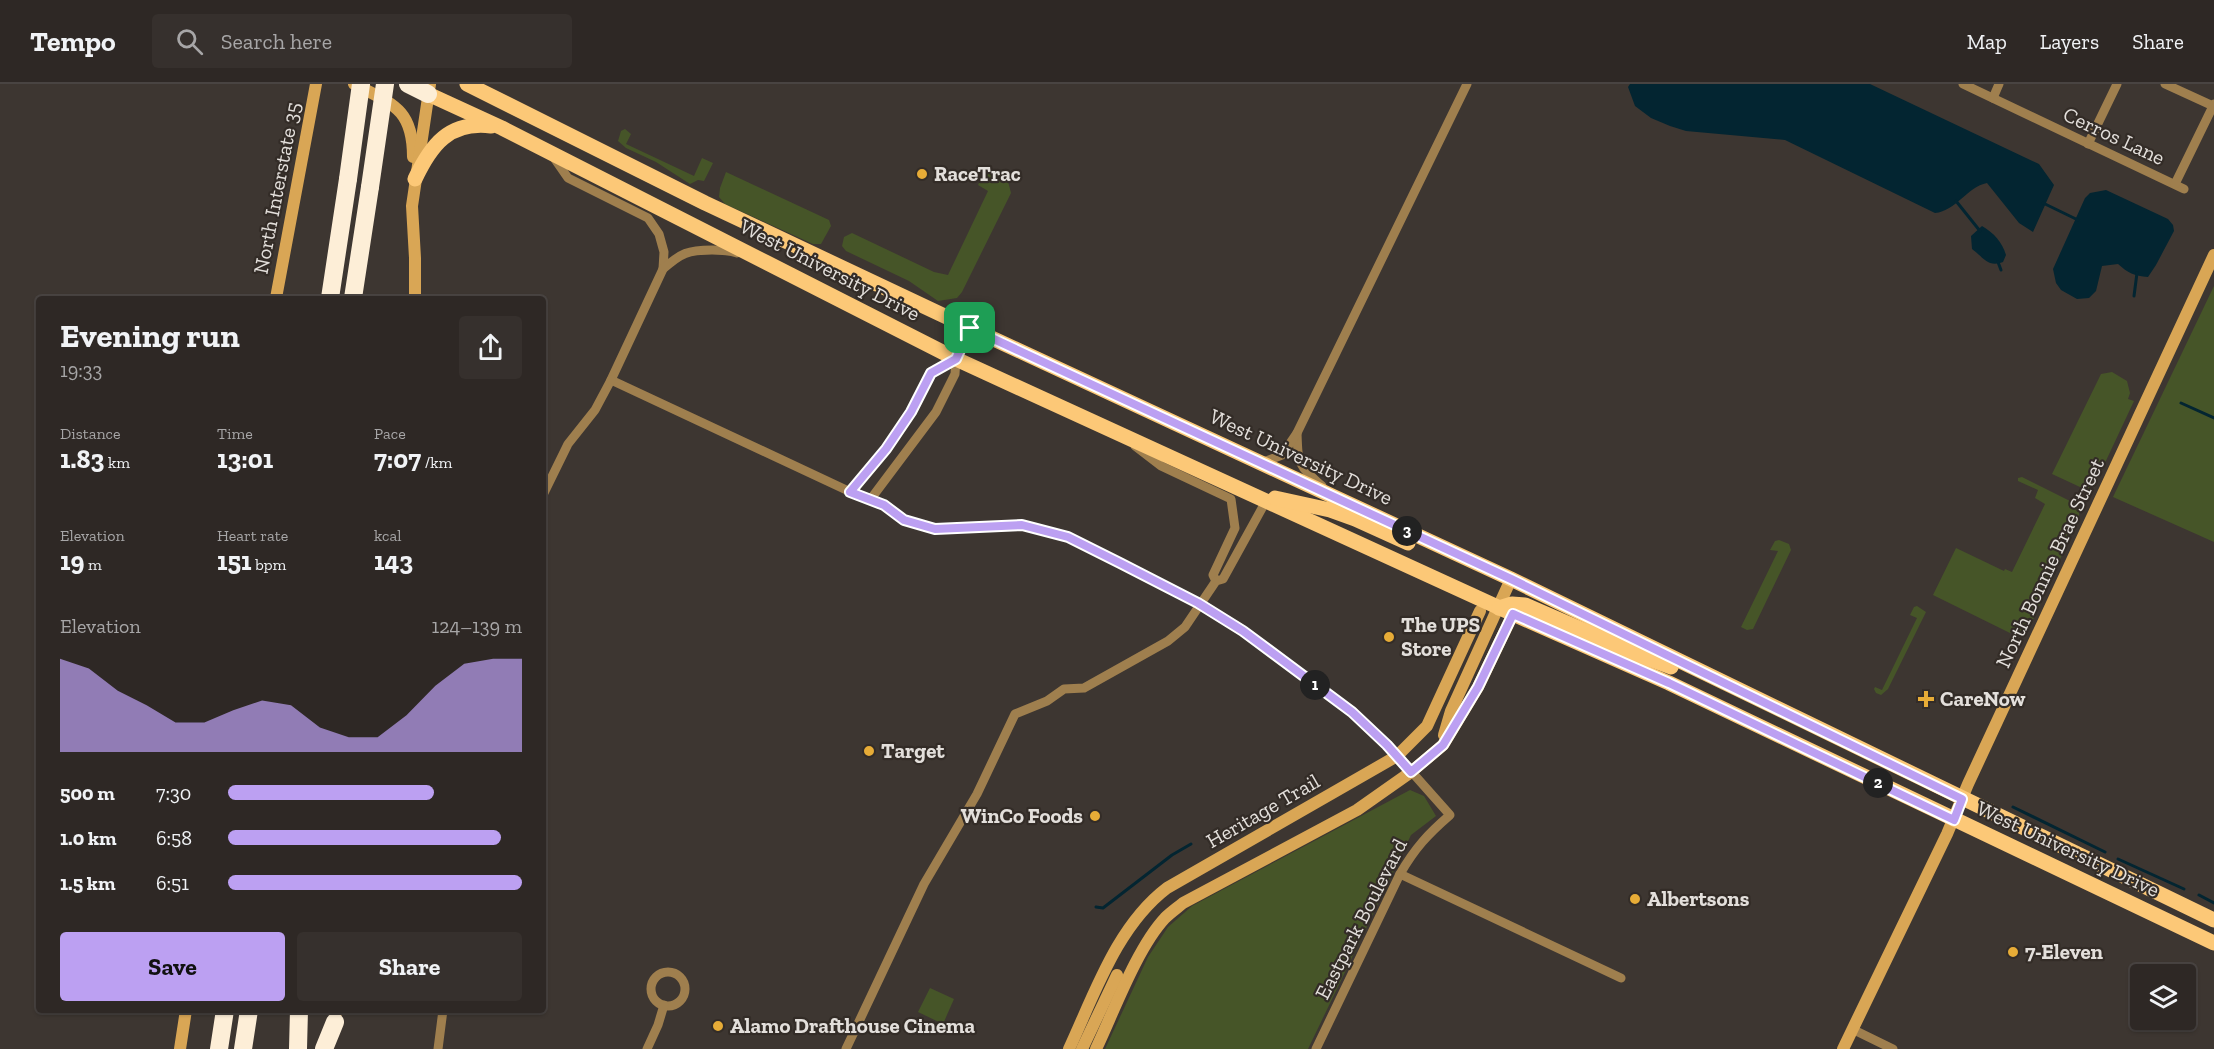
<!DOCTYPE html>
<meta charset="utf-8">
<style>
:root{--surface:#2e2825;--page:#36302d;--text:#f1f3f6;--muted:#a7a6a7;--line:#494442;--accent:#bca0f2}
body{margin:0;font-family:"Zilla Slab",serif;background:var(--page);color:var(--text);height:100vh;display:flex;flex-direction:column;font-size:22px;white-space:nowrap}
*{box-sizing:border-box;margin:0}
p{font-size:20px;color:var(--muted)}
.icon{flex:none;width:33px;height:33px;fill:none;stroke:currentColor;stroke-width:2;stroke-linecap:round;stroke-linejoin:round}
.map{position:relative;flex:1;overflow:hidden}
.side{position:absolute;left:36px;top:212px;width:510px;height:717px;display:flex;flex-direction:column;background:var(--surface);border-radius:6px;box-shadow:0 2px 4px #0004,0 0 0 2px var(--line)}
.side>*{flex:none}
.tools{position:absolute;left:2130px;top:880px;display:grid;gap:12px}
.tools a{display:grid;place-items:center;width:66px;height:66px;border-radius:6px;background:var(--surface);box-shadow:0 2px 4px #0004,0 0 0 2px var(--line);font-size:30px}
.pin{position:absolute;display:grid;place-items:center;width:51px;height:51px;color:#fff;margin:-26px;border-radius:12px;box-shadow:0 3px 9px #0006}
.km{position:absolute;width:30px;height:30px;margin:-15px;border-radius:50%;background:#222;color:#fff;font-size:16px;line-height:30px;text-align:center}
.round{display:grid;place-items:center;flex:none;width:63px;height:63px;border-radius:6px;background:var(--page)}
.overview{display:flex;align-items:center;justify-content:space-between;height:102px;padding:0 24px}
h1{font-size:33px;font-weight:800;line-height:45px}
.metrics{display:grid;grid-template-columns:repeat(3,1fr);gap:9px;height:102px;padding:6px 24px}
.metrics div{display:grid;align-content:center}
.metrics b{font-size:26px;font-weight:800}
.metrics small{font-size:16px;font-weight:400}
.metrics p{font-size:16px}
.chart{height:168px;padding:12px 24px}
.chart p{display:flex;justify-content:space-between}
.chart svg{width:100%;height:108px;margin-top:6px;fill:var(--accent);opacity:.7}
.action{display:flex;gap:12px;margin-top:auto;padding:12px 24px}
.action a{flex:1;height:69px;border-radius:6px;background:var(--accent);color:#111;font-size:24px;font-weight:800;line-height:69px;text-align:center}
.action a+a{background:var(--page);color:var(--text)}
ul{padding:0 24px;list-style:none;font-size:20px}
li{display:grid;grid-template-columns:96px 72px 1fr;align-items:center;height:45px}
li i{height:15px;border-radius:8px;background:var(--accent)}
header{display:flex;align-items:center;gap:36px;box-sizing:border-box;height:84px;padding:0 30px;background:var(--surface);border-bottom:2px solid var(--line)}
header strong{font-size:28px}
nav{display:flex;gap:33px;margin-inline-start:auto;font-size:21px}
.search{width:420px;height:54px;background:var(--page);display:flex;align-items:center;gap:15px;box-sizing:border-box;padding:0 21px;border-radius:6px;color:var(--muted);font-size:22px}
.map>svg:first-child{display:block}
.green{fill:#465528}
.water{fill:#032531}
.lines{fill:none;stroke-linecap:round;stroke-linejoin:round}
.stream{stroke:#032531;stroke-width:3}
.street{stroke:#9f7f4e;stroke-width:9}
.secondary{stroke:#d9a655;stroke-width:12}
.primary{stroke:#fcc877;stroke-width:15}
.highway{stroke:#fdeed7;stroke-width:18}
.highway-bridge{stroke:#fdeed7;stroke-width:18}
.route-casing{stroke:#fff;stroke-width:12}
.route{stroke:#bca0f2;stroke-width:8}
.poi-dot{fill:#e7ac37;stroke:#332c27;stroke-width:2}
.labels{text-anchor:middle;stroke-width:4.5;stroke-linejoin:round;paint-order:stroke}
.street-label{font-size:21px;fill:#e3dfdb;stroke:#332c27}
.poi-label{font-size:21px;font-weight:bold;fill:#e3dfdb;stroke:#332c27;text-anchor:start}
</style>
<header>
<strong>Tempo</strong>
<div class="search"><svg class="icon" aria-label="search" viewBox="0 0 24 24"><circle cx="10" cy="10" r="6"/><path d="M15 15l6 6"/></svg>Search here</div>
<nav><a>Map</a><a>Layers</a><a>Share</a></nav>
</header>
<div class="map">
<svg width="2214" height="965" viewBox="0 0 2214 965">
<rect width="100%" height="100%" fill="#3d3631"/>
<g class="green">
<polygon points="625,45 631,50 626,60 694,92 702,74 713,79 704,97 698,96 690,100 656,78 626,64 618,57 621,47"/>
<polygon points="726,88 829,136 831,142 821,160 813,160 725,120 719,113 720,104"/>
<polygon points="984,88 989,88 1008,97 1011,109 962,208 957,214 938,217 909,197 846,167 842,162 844,153 852,149 934,188 948,191 988,107 978,101"/>
<polygon points="2214,202 2214,458 2113,413"/>
<polygon points="2112,288 2127,297 2130,309 2128,315 2134,317 2096,398 2088,405 2080,403 2052,390 2101,290"/>
<polygon points="2022,393 2074,419 2079,426 2079,433 2027,549 2010,549 1933,511 1956,464 2004,487 2005,485 2012,488 2045,420 2035,414 2038,406 2018,397 2018,394"/>
<polygon points="1779,456 1789,460 1791,466 1753,545 1747,546 1741,543 1778,467 1770,466 1775,457"/>
<polygon points="1917,522 1926,528 1888,605 1881,611 1876,609 1874,605 1875,603 1882,606 1917,534 1910,531 1914,523"/>
<polygon points="1410,706 1424,712 1436,732 1411,751 1308,965 1105,965 1148,873 1168,843 1192,822"/>
<polygon points="930,904 954,915 943,940 918,928"/>
</g>
<g class="water">
<path d="M1630,0H1870L2039,80L2054,101L2033,148L2019,139L1987,99C1967,103 1956,127 1935,129L1785,56L1686,47L1670,42L1651,34L1635,22L1628,3Z"/>
<path d="M2106,106L2168,135L2173,141L2174,147L2156,181L2148,193C2134,192 2128,189 2118,180L2102,182L2096,207L2089,214L2077,215L2061,206L2056,199L2053,185L2085,114L2090,109Z"/>
<path d="M1982,142C1994,149 2002,158 2006,171L2003,178C1988,184 1983,173 1972,165L1971,152Z"/>
</g>
<g class="lines">
<g class="stream">
<polyline points="1956,117 1980,147"/>
<polyline points="2043,119 2078,136"/>
<polyline points="1998,178 2001,186"/>
<polyline points="2134,212 2137,189"/>
<polyline points="2181,319 2214,334"/>
<polyline points="2013,723 2105,768"/>
<polyline points="2118,775 2184,805"/>
<polyline points="2199,811 2214,819"/>
<polyline points="1096,823 1103,824 1172,771 1191,760"/>
</g>
<g class="street">
<polyline points="1963,0 2184,105"/>
<polyline points="2165,0 2213,22"/>
<polyline points="1993,14 1999,0"/>
<polyline points="2088,60 2117,0"/>
<polyline points="552,71 568,94 648,134 659,150 664,168 663,185"/>
<polyline points="2175,100 2214,20"/>
<path d="M737,169C728,166 721,166 712,166C688,166 681,169 663,185L611,296L857,411L884,421L904,436L935,445L1022,441L1068,453L1198,519L1243,547L1352,628L1394,668L1450,731C1428,750 1415,764 1400,790L1316,965"/>
<path d="M1297,349C1298,380 1298,381 1322,402"/>
<polyline points="1135,362 1161,382 1231,415 1235,444 1213,491 1216,497"/>
<polyline points="1261,379 1282,371 1297,349 1467,0"/>
<polyline points="850,408 886,365 911,328 931,289 956,275"/>
<polyline points="543,411 568,360 595,326 611,296"/>
<polyline points="870,416 936,328 955,290 956,275 970,244"/>
<polyline points="1400,790 1621,894"/>
<circle cx="668" cy="905" r="17"/>
<polyline points="1852,945 1893,965"/>
<polyline points="438,965 443,926"/>
<polyline points="647,965 658,941 664,921"/>
<polyline points="846,965 924,800 977,710 1015,630 1047,617 1064,605 1084,604 1168,557 1185,543 1216,497 1223,495 1266,417"/>
</g>
<g class="secondary">
<path d="M354,0C393,20 413,25 413,73"/>
<polyline points="276,214 316,0"/>
<polyline points="415,214 415,174 412,122 430,0"/>
<polyline points="1444,651 1451,627 1511,495"/>
<polyline points="334,946 336,926"/>
<polyline points="180,965 186,926"/>
<path d="M1069,965C1095,909 1117,842 1167,804L1397,672L1427,642L1480,527"/>
<polyline points="1082,965 1117,891"/>
<path d="M1096,965C1114,927 1137,864 1165,834C1170,829 1177,824 1183,819L1357,726L1411,688L1443,661L1478,603L1513,530"/>
<polyline points="1843,965 1947,750 1968,700 2214,171"/>
</g>
<g class="primary">
<polyline points="467,0 705,119 970,244 1511,495 2214,836"/>
<polyline points="428,10 502,44 956,275 1513,530 1669,599 2214,859"/>
<path d="M415,95C431,61 449,37 491,42"/>
<polyline points="1275,414 1330,426 1355,435 1408,459"/>
<polyline points="1499,524 1512,520 1525,521 1647,574 1671,583"/>
</g>
<g class="highway">
<polyline points="408,0 428,10"/>
<polyline points="330,214 348,95"/>
<polyline points="353,214 370,103"/>
<polyline points="219,965 225,926"/>
<polyline points="243,965 249,926"/>
<polyline points="298,965 299,926"/>
<polyline points="324,965 335,938"/>
</g>
<g class="highway-bridge">
<polyline points="348,95 361,0"/>
<polyline points="370,103 385,0"/>
</g>
</g>
<g class="lines">
<defs>
<polygon id="route" points="970,244 1511,495 1962,715 1954,736 1669,599 1513,530 1478,603 1443,661 1411,688 1387,661 1352,628 1243,547 1198,519 1120,479 1068,453 1022,441 935,445 904,436 884,421 850,408 886,365 911,328 931,289 956,275"/>
</defs>
<use href="#route" class="route-casing"/>
<use href="#route" class="route"/>
</g>
<g class="poi-dot">
<circle cx="922" cy="90" r="6"/>
<circle cx="1389" cy="553" r="6"/>
<path d="M1923 606h6v6h6v6h-6v6h-6v-6h-6v-6h6z"/>
<circle cx="869" cy="667" r="6"/>
<circle cx="1095" cy="732" r="6"/>
<circle cx="1635" cy="815" r="6"/>
<circle cx="2013" cy="868" r="6"/>
<circle cx="718" cy="942" r="6"/>
</g>
<g class="labels">
<g class="street-label">
<text transform="translate(2114 52) rotate(25)" y="7">Cerros Lane</text>
<text transform="translate(277 104) rotate(-79)" y="7">North Interstate 35</text>
<text transform="translate(830 186) rotate(27)" y="7">West University Drive</text>
<text transform="translate(1301 373) rotate(25)" y="7">West University Drive</text>
<text transform="translate(2050 479) rotate(-65)" y="7">North Bonnie Brae Street</text>
<text transform="translate(1263 727) rotate(-30)" y="7">Heritage Trail</text>
<text transform="translate(2068 765) rotate(25)" y="7">West University Drive</text>
<text transform="translate(1361 835) rotate(-63)" y="7">Eastpark Boulevard</text>
</g>
<g class="poi-label">
<text x="934" y="97">RaceTrac</text>
<text x="1401" y="548">The UPS<tspan x="1401" dy="24">Store</tspan></text>
<text x="1940" y="622">CareNow</text>
<text x="881" y="674">Target</text>
<text x="1083" y="739" text-anchor="end">WinCo Foods</text>
<text x="1647" y="822">Albertsons</text>
<text x="2025" y="875">7-Eleven</text>
<text x="730" y="949">Alamo Drafthouse Cinema</text>
</g>
</g>
</svg>
<div class="tools">
<a><svg class="icon" aria-label="layers" viewBox="0 0 24 24"><path d="M12 4l9 5-9 5-9-5zM3 14l9 5 9-5"/></svg></a>
</div>
<div class="pin" style="left:970px;top:244px;background:#1e9e55"><svg class="icon" aria-label="arrive" viewBox="0 0 24 24"><path d="M6 21V4h12l-3 4 3 4H6"/></svg></div>
<b class="km" style="left:1315px;top:601px">1</b>
<b class="km" style="left:1878px;top:699px">2</b>
<b class="km" style="left:1407px;top:447px">3</b>
<section class="side">
<div class="overview"><div><h1>Evening run</h1><p>19:33</p></div><a class="round"><svg class="icon" aria-label="share" viewBox="0 0 24 24"><path d="M12 15V3M7 8l5-5 5 5M5 13v7h14v-7"/></svg></a></div>
<div class="metrics">
<div><p>Distance</p><b>1.83<small> km</small></b></div>
<div><p>Time</p><b>13:01</b></div>
<div><p>Pace</p><b>7:07<small> /km</small></b></div>
</div>
<div class="metrics">
<div><p>Elevation</p><b>19<small> m</small></b></div>
<div><p>Heart rate</p><b>151<small> bpm</small></b></div>
<div><p>kcal</p><b>143</b></div>
</div>
<div class="chart"><p><span>Elevation</span>124–139 m</p>
<svg viewBox="0 0 160 44" preserveAspectRatio="none"><path d="M0 44V6L10 10L20 19L30 25L40 32L50 32L60 27L70 23L80 25L90 34L100 38L110 38L120 29L130 17L140 8L150 6L160 6V44z"/></svg>
</div>
<ul>
<li><b>500 m</b>7:30<i style="width:70%"></i></li>
<li><b>1.0 km</b>6:58<i style="width:93%"></i></li>
<li><b>1.5 km</b>6:51<i style="width:100%"></i></li>
</ul>
<div class="action"><a>Save</a><a>Share</a></div>
</section>
</div>
